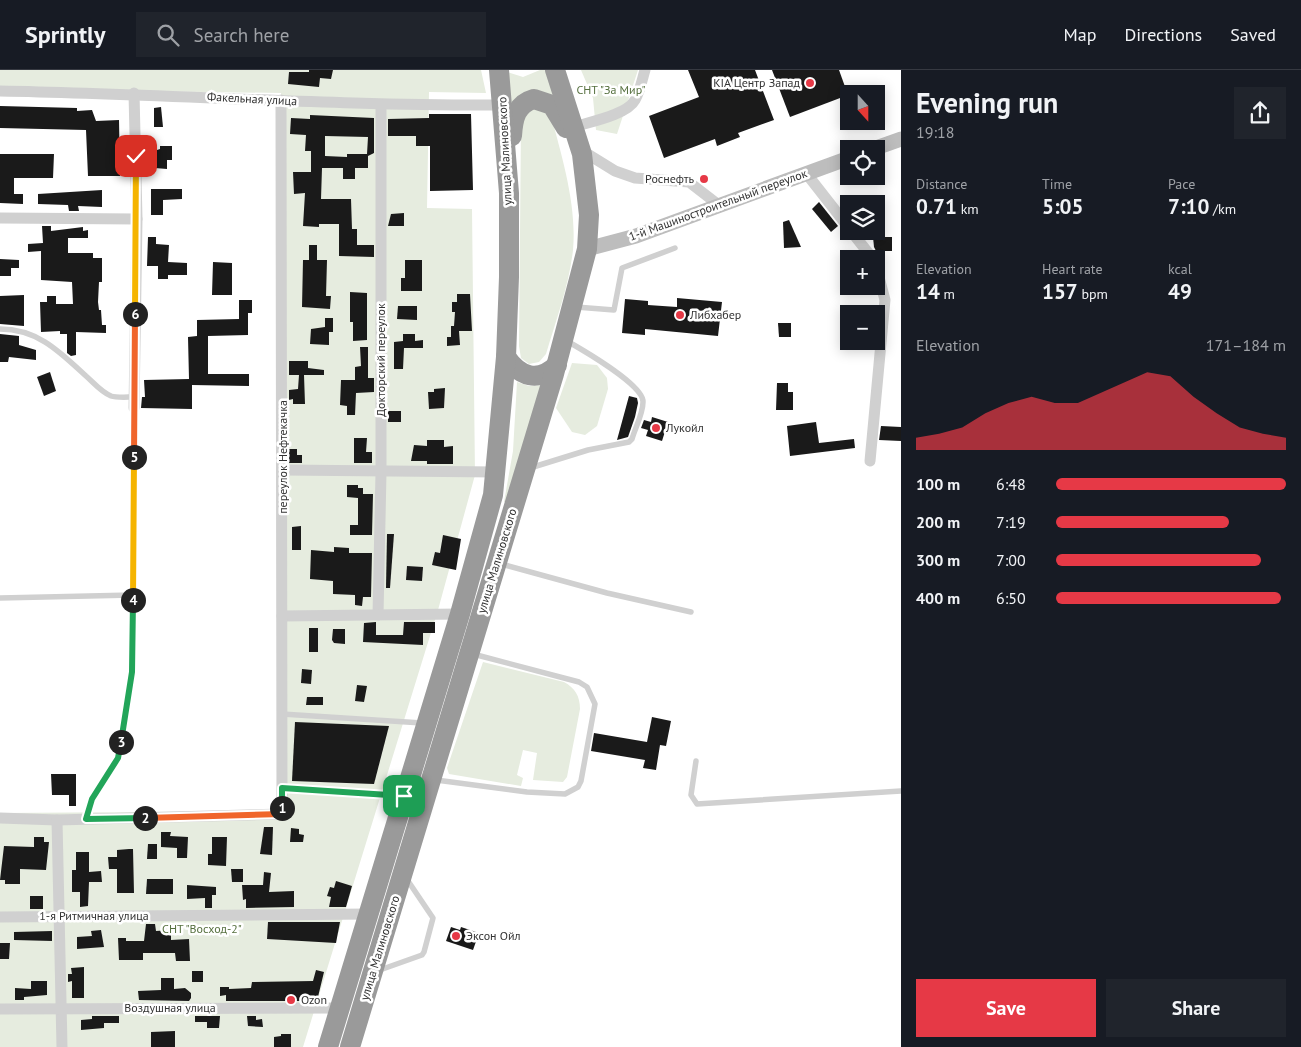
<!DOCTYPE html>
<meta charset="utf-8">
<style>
:root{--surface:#171b24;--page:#20242c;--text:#f1f3f6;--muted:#9ea1a6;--line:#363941;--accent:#e63946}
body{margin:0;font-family:"PT Sans",sans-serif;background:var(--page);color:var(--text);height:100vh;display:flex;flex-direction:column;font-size:19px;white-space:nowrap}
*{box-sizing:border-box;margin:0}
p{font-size:16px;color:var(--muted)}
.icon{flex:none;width:28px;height:28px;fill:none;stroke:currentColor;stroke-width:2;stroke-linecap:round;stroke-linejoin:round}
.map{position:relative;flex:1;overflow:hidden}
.drawer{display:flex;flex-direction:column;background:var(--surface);width:400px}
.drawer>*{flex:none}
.needle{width:32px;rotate:159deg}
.buttons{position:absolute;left:840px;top:15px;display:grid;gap:10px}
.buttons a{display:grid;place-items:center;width:45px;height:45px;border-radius:0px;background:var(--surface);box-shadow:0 2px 12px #0003;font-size:25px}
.pin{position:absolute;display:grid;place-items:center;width:42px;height:42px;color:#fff;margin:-21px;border-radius:10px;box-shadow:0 2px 8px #0006}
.km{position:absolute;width:25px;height:25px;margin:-12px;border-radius:50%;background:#222;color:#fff;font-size:14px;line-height:25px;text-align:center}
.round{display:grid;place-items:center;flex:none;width:52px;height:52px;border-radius:0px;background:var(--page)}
.headline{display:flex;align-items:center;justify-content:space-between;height:85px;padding:0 15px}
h1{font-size:28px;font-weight:700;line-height:38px}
.figures{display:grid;grid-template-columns:repeat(3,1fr);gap:8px;height:85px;padding:5px 15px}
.figures div{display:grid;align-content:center}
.figures b{font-size:21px;font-weight:700}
.figures small{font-size:14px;font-weight:400}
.figures p{font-size:14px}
.chart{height:140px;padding:10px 15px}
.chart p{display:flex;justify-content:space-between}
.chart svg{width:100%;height:90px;margin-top:5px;fill:var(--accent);opacity:.7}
.button{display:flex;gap:10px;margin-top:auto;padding:10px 15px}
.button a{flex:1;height:58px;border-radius:0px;background:var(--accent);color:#fff;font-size:20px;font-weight:700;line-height:58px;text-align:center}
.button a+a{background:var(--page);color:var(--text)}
ul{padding:0 15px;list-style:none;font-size:16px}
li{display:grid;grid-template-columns:80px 60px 1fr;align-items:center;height:38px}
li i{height:12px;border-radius:6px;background:var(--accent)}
header{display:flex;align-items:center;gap:30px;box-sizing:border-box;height:70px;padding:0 25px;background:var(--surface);border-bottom:1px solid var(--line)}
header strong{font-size:24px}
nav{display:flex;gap:28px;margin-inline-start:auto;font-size:18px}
.search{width:350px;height:45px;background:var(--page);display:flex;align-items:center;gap:12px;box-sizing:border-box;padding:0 18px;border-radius:0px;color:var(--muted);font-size:19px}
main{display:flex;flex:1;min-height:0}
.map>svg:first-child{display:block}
.green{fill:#e6ecdf}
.building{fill:#1a1a1a;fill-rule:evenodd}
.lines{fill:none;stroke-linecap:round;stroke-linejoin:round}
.path{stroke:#cdcdcd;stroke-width:2;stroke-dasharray:2.5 2.5;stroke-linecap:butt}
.lane{stroke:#d0d0d0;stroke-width:5.5}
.street{stroke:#d0d0d0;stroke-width:11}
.secondary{stroke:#bdbdbd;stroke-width:15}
.highway{stroke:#9a9a9a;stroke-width:20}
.split-1-casing{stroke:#fff;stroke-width:10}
.split-2-casing{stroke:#fff;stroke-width:10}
.split-3-casing{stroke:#fff;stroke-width:10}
.split-4-casing{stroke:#fff;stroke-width:10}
.split-5-casing{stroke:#fff;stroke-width:10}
.split-6-casing{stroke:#fff;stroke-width:10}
.split-7-casing{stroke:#fff;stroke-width:10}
.split-1{stroke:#22a559;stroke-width:6}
.split-2{stroke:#f0652b;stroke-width:6}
.split-3{stroke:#22a559;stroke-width:6}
.split-4{stroke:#22a559;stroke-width:6}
.split-5{stroke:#f5b400;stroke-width:6}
.split-6{stroke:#f0652b;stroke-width:6}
.split-7{stroke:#f5b400;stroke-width:6}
.poi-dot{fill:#e63946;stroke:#fff;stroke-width:2}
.labels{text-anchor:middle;stroke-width:5;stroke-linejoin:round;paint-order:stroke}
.poi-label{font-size:12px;fill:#333;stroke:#fff;text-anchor:start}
.park-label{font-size:12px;fill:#56703f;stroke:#fff}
.street-label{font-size:12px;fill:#333;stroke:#fff}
</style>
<header>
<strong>Sprintly</strong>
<div class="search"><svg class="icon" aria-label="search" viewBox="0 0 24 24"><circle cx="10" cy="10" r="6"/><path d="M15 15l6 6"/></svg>Search here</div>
<nav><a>Map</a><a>Directions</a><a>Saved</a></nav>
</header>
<main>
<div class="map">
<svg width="901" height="977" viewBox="0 0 901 977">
<rect width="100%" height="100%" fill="#fff"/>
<g class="green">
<polygon points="0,0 481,0 486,23 429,22 427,138 472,139 475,405 438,540 303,977 0,977 0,743 279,741 281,23 0,19"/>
<polygon points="540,0 547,0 556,28 543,22 510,37 507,2 523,7"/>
<polygon points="581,0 638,0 617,64 596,60 593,28"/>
<path d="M531,36L551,45C562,88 577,135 573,180C569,216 556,250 546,284L539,292L529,294L521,288L519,276L521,51Z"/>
<polygon points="572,293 597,295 607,308 608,319 597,356 585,365 572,362 556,338"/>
<polygon points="517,312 529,316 542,315 506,432 504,432 513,381"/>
<path d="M483,592L564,612C575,618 580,626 580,639L567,707L563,712L533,710L537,683L523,680L517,705L523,708L521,716L449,704L447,698Z"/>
</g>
<g class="building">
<polygon points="309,0 333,0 331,9 320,8 319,17 288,14 289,2 309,2"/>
<polygon points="688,0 755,0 774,50 738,63 740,67 717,76 715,69 664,88 649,46 699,27"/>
<polygon points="772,0 839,0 848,25 790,47"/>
<polygon points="0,36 77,38 77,41 92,40 96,51 119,50 120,106 88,106 86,60 0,58"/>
<polygon points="161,37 163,57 154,57 154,38"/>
<polygon points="429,44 471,44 473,120 430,121 430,76 416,76 416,66 388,66 388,49 429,48"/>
<path d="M310,45L374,48V83L368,86V98H355V109H343V98H322L321,129H351L352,159H357V175H374V187L339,186V154H319V157L303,156L305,123L294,124L293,102H311V81H305L306,65L290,64L291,48L310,49ZM325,66L368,67L367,84H347V87L325,86Z"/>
<polygon points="160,76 172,76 172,90 167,90 167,99 155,98 155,83 157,83 157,80 160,79"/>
<polygon points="0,84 54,84 53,108 14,108 14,124 23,124 23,134 0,133"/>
<polygon points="151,119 182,119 182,129 163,130 163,145 151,145"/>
<polygon points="102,120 102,137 78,136 79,141 69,141 68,135 38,134 38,124"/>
<polygon points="819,132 838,156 831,162 812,139"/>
<polygon points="404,143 404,156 388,156 391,144"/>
<polygon points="789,150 801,177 784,178 783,152"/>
<polygon points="42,156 51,156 51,161 83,157 83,161 88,160 88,168 68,168 68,183 93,183 93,188 102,188 102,212 99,212 98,232 99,240 101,240 102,255 106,255 106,263 76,262 76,285 71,286 67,283 67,264 60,264 60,261 41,262 40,232 47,232 47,226 56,226 56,234 73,234 72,212 41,210 41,181 28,182 28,174 43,173"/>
<polygon points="148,167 156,167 156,174 169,175 168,192 187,193 187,205 168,205 168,209 158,209 158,196 147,196"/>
<polygon points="873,167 892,167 892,181 876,181 874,177"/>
<polygon points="309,175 317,175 317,190 327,190 326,226 331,226 330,239 302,237 303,190 309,190"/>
<polygon points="0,189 19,190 19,198 11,198 11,206 0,206"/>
<polygon points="405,190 422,190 422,221 401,221 401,208 405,208"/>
<polygon points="213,192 232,193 232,225 212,225"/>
<polygon points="350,222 367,223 367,270 353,271 353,252 350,252"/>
<polygon points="457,224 470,224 472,261 459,261 460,275 447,276 447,267 451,267 451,256 454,256 455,242 452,242 452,232 457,232"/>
<polygon points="24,225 24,256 0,254 0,226"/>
<polygon points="677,228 722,232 718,266 645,259 645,265 622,263 625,229 648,231 648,235 677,237"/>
<polygon points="239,230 252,230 252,243 248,243 248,265 208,266 208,304 249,304 249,316 192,315 192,339 141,338 142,327 145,327 144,310 189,309 188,267 197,266 197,250 239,249"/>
<polygon points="398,236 417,236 417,250 397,249"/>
<polygon points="325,248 333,248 333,262 329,262 329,275 310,274 311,259 325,257"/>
<polygon points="778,253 791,253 791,267 779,267"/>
<polygon points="0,264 19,266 19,275 36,280 36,290 9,287 8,292 0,292"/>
<polygon points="403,264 415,264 415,271 423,270 423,278 404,278 403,299 394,299 394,272 403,271"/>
<polygon points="360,277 368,277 368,308 374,308 374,322 356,323 355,345 347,345 347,336 340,335 341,310 355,310 355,297 361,296"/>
<polygon points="289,291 308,291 308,298 324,300 324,305 304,305 305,334 293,334 293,329 289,330 289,320 298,319 299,305 289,305"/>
<polygon points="50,302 56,321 44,326 37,307"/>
<polygon points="777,313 788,313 788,322 793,322 793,340 776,340"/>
<polygon points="445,318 444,338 429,339 428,322 434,322 434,319"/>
<polygon points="629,326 637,328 638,333 635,347 628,367 617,370"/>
<rect x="388" y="341" width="13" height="11"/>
<polygon points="652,347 668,352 662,371 646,366 648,360 641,358 644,350 651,352"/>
<polygon points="816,352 819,373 854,369 855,378 790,386 787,356"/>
<polygon points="881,356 901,357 901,371 879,370"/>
<polygon points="354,368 367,368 366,382 372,382 372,393 354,393"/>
<polygon points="427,370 444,370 444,377 453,376 453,394 427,394 427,391 411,391 414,375 427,376"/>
<polygon points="289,379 297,379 297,385 302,385 302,393 289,393"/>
<polygon points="347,415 358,415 358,418 363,418 363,424 373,424 372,465 350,465 350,455 358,455 358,428 347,427"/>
<polygon points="301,456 301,480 292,480 292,457"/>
<polygon points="387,464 394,464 390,518 386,518"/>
<polygon points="443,465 461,469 456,500 432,495 435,482 440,483"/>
<polygon points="334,477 349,478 349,483 372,483 371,527 363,527 362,536 355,535 355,525 333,524 333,511 310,509 311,480 334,482"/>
<polygon points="407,496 423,497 422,511 406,510"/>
<polygon points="376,552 376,565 403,565 404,552 435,552 435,563 423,563 423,575 363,572 364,553"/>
<rect x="309" y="558" width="9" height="24"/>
<polygon points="333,559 345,559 345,574 334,573 332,570"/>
<polygon points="302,599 312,600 311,614 301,613"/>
<polygon points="357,615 367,616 364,632 355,631"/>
<polygon points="307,627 323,627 323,635 306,635"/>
<polygon points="652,647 671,651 666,676 660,675 656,700 643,698 645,690 591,681 594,663 647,672"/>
<polygon points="295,652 389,656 374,714 292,711"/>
<polygon points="51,704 76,704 76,736 69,736 69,725 52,725"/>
<polygon points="264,757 273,757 272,785 260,784"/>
<polygon points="291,758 299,759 299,764 304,765 303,772 290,772"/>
<polygon points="161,762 171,762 170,766 188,767 187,788 177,788 177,778 161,777"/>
<polygon points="34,767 44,767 44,772 49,772 46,800 20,799 20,814 5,814 5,810 0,810 4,776 34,777"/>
<polygon points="212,767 227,767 226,796 208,795 208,784 212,784"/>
<polygon points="148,774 157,774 157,789 147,789"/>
<polygon points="129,779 133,779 134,823 117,823 117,799 109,799 108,787 117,787 117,780"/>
<polygon points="76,782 89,782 89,802 101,801 102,812 89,812 88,836 80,837 80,822 72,822 72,800 76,800"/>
<polygon points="231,799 243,799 243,812 232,812"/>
<polygon points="264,802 271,803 269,822 294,821 294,837 246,838 246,829 243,830 242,815 263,815"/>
<polygon points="147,809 173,809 173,824 146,824"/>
<polygon points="336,811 352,816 346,837 329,837 331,827 327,826 330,817 334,818"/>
<polygon points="187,815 216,817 216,825 212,825 212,838 205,838 205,828 187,829"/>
<rect x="30" y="826" width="13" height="13"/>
<polygon points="268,852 340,852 336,873 267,869"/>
<polygon points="146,854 155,854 156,861 171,860 171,870 189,869 190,891 176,891 175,883 143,883 143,890 119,890 118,868 126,868 126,871 144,871"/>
<polygon points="451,857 460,860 461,857 479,863 473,880 446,871"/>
<polygon points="101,860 104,877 77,879 77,867 92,866 91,861"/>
<polygon points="52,861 52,871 14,870 14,862"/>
<polygon points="0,873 10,873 9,889 0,889"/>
<polygon points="84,897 84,928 72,928 72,911 68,912 68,904 72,904 71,898"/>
<polygon points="316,900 324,902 317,931 226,931 226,925 220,926 220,917 229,917 229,919 251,918 252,912 313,911"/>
<rect x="192" y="901" width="11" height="11"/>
<polygon points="161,908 174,908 174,919 185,918 191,923 191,928 189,931 139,930 138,921 161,920"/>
<polygon points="31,911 47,911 47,925 24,927 24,930 15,930 15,918 31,919"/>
<polygon points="92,946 119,946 119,953 104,953 104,958 81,960 81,950 92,949"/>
<polygon points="195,946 220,946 219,958 207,958 207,952 195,952"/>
<polygon points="247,946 256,946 256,950 262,949 263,957 248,956"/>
<polygon points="175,961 175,977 151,977 151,962"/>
<polygon points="281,964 291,964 291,977 274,977 274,967 281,966"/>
</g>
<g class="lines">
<polyline class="path" points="90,738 103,709 118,688 131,609"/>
<g class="lane">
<polyline points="576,237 614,240 622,198 675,178"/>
<path d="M0,259C38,259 60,282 86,306C94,313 101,322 111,326C117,328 127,327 134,327"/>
<path d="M530,398L588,380L629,372L632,369C635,358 643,344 643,332C644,315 581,279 567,271"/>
<polyline points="501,494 607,523 691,542"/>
<polyline points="0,528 133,525"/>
<polyline points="132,602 134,338"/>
<polyline points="282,644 422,653"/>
<polyline points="696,691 691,725 697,734 901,721"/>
<polyline points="436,710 527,722 565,724 578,717 581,711 595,634 587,617 579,612 473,584"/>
<polyline points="282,718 402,726"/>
<polyline points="377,901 422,885 424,882 433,848 406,808"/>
</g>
<g class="street">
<path d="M0,21C168,24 335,36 503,35"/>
<path d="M574,57C589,52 627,45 635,30C640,21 642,10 645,0"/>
<polyline points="581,80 615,101 635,108 689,112 720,136"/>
<polyline points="806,103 849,158"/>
<polyline points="0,148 137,149"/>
<polyline points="851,161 873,189"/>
<polyline points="134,338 137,149 134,23"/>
<polyline points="870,391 885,230 876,196"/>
<polyline points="283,400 497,402"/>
<polyline points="378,545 381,402 381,35"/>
<polyline points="282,546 460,544"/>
<polyline points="0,748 57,750 282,744 281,30"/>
<polyline points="57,750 62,977"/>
<polyline points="0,847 369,844"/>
<polyline points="0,939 341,938"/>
</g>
<g class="secondary">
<polyline points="873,79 901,69"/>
<polyline points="587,179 636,166 849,88"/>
</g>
<g class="highway">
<path d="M512,66C513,49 516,34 534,29L552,35L566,58"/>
<path d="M506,287C520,307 538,313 557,295"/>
<polyline points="328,977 460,544 493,425 506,287 509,207 509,123 499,0"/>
<polyline points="350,977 554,304 587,179 589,145 582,84 555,0"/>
</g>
</g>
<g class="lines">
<defs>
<polyline id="split-1" points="282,738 282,718 404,726"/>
<polyline id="split-2" points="145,748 282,744 282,738"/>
<polyline id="split-3" points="121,672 118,688 92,729 86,749 145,748"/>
<polyline id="split-4" points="121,672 132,602 133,530"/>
<polyline id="split-5" points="133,530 134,387"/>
<polyline id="split-6" points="134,387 135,244"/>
<polyline id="split-7" points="135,244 136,86"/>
</defs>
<use href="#split-1" class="split-1-casing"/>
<use href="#split-2" class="split-2-casing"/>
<use href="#split-3" class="split-3-casing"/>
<use href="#split-4" class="split-4-casing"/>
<use href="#split-5" class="split-5-casing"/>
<use href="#split-6" class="split-6-casing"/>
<use href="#split-7" class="split-7-casing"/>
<use href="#split-1" class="split-1"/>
<use href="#split-2" class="split-2"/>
<use href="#split-3" class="split-3"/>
<use href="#split-4" class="split-4"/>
<use href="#split-5" class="split-5"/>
<use href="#split-6" class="split-6"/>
<use href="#split-7" class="split-7"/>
</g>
<g class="poi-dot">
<circle cx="810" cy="13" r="5"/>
<circle cx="704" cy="109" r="5"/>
<circle cx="680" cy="245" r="5"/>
<circle cx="656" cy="358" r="5"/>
<circle cx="456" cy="866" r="5"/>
<circle cx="291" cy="930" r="5"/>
</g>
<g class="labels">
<g class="poi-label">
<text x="800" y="17" text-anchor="end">KIA Центр Запад</text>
<text x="694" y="113" text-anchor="end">Роснефть</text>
<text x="690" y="249">Либхабер</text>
<text x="666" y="362">Лукойл</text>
<text x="466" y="870">Эксон Ойл</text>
<text x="301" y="934">Ozon</text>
</g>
<g class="park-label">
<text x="611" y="24">СНТ "За Мир"</text>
<text x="202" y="863">СНТ "Восход-2"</text>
</g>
<g class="street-label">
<text transform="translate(252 29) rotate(3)" y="4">Факельная улица</text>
<text transform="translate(505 81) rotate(-93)" y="4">улица Малиновского</text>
<text transform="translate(718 135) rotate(-20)" y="4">1-й Машиностроительный переулок</text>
<text transform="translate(381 290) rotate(-90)" y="4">Докторский переулок</text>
<text transform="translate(283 387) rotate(-90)" y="4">переулок Нефтекачка</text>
<text transform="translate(497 491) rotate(-73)" y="4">улица Малиновского</text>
<text x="94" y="850">1-я Ритмичная улица</text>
<text transform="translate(380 878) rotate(-73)" y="4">улица Малиновского</text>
<text x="170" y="942">Воздушная улица</text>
</g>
</g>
</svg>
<div class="buttons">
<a><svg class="needle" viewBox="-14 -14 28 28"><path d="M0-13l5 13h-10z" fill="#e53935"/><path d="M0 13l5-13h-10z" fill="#9ea1a6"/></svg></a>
<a><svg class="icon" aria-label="locate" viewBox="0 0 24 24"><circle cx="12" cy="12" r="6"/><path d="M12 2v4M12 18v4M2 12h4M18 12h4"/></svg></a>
<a><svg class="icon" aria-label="layers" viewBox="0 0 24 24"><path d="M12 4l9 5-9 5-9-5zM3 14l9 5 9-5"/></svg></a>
<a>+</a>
<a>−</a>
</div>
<div class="pin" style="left:404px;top:726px;background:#1e9e55"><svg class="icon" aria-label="arrive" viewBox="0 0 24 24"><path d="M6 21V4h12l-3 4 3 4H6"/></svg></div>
<div class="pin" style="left:136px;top:86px;background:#d93025"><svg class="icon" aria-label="check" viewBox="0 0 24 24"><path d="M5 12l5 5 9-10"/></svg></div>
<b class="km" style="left:282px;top:738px">1</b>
<b class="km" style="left:145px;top:748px">2</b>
<b class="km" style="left:121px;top:672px">3</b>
<b class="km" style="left:133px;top:530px">4</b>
<b class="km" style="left:134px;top:387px">5</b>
<b class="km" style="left:135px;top:244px">6</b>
</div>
<section class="drawer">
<div class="headline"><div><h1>Evening run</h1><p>19:18</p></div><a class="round"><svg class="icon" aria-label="share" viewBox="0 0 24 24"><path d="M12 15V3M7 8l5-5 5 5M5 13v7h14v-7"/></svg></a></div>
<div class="figures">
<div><p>Distance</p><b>0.71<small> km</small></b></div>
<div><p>Time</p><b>5:05</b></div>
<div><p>Pace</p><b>7:10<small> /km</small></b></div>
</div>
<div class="figures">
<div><p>Elevation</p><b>14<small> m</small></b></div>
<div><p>Heart rate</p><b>157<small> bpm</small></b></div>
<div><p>kcal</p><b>49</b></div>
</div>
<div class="chart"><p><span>Elevation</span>171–184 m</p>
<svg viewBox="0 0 160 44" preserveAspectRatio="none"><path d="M0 44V38L10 36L20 33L30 26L40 21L50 18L60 21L70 21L80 16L90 11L100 6L110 8L120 18L130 26L140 33L150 36L160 38V44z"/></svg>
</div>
<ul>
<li><b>100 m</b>6:48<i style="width:100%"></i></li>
<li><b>200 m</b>7:19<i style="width:75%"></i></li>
<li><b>300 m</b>7:00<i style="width:89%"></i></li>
<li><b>400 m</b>6:50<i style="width:98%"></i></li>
</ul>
<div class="button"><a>Save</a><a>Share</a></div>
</section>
</main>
